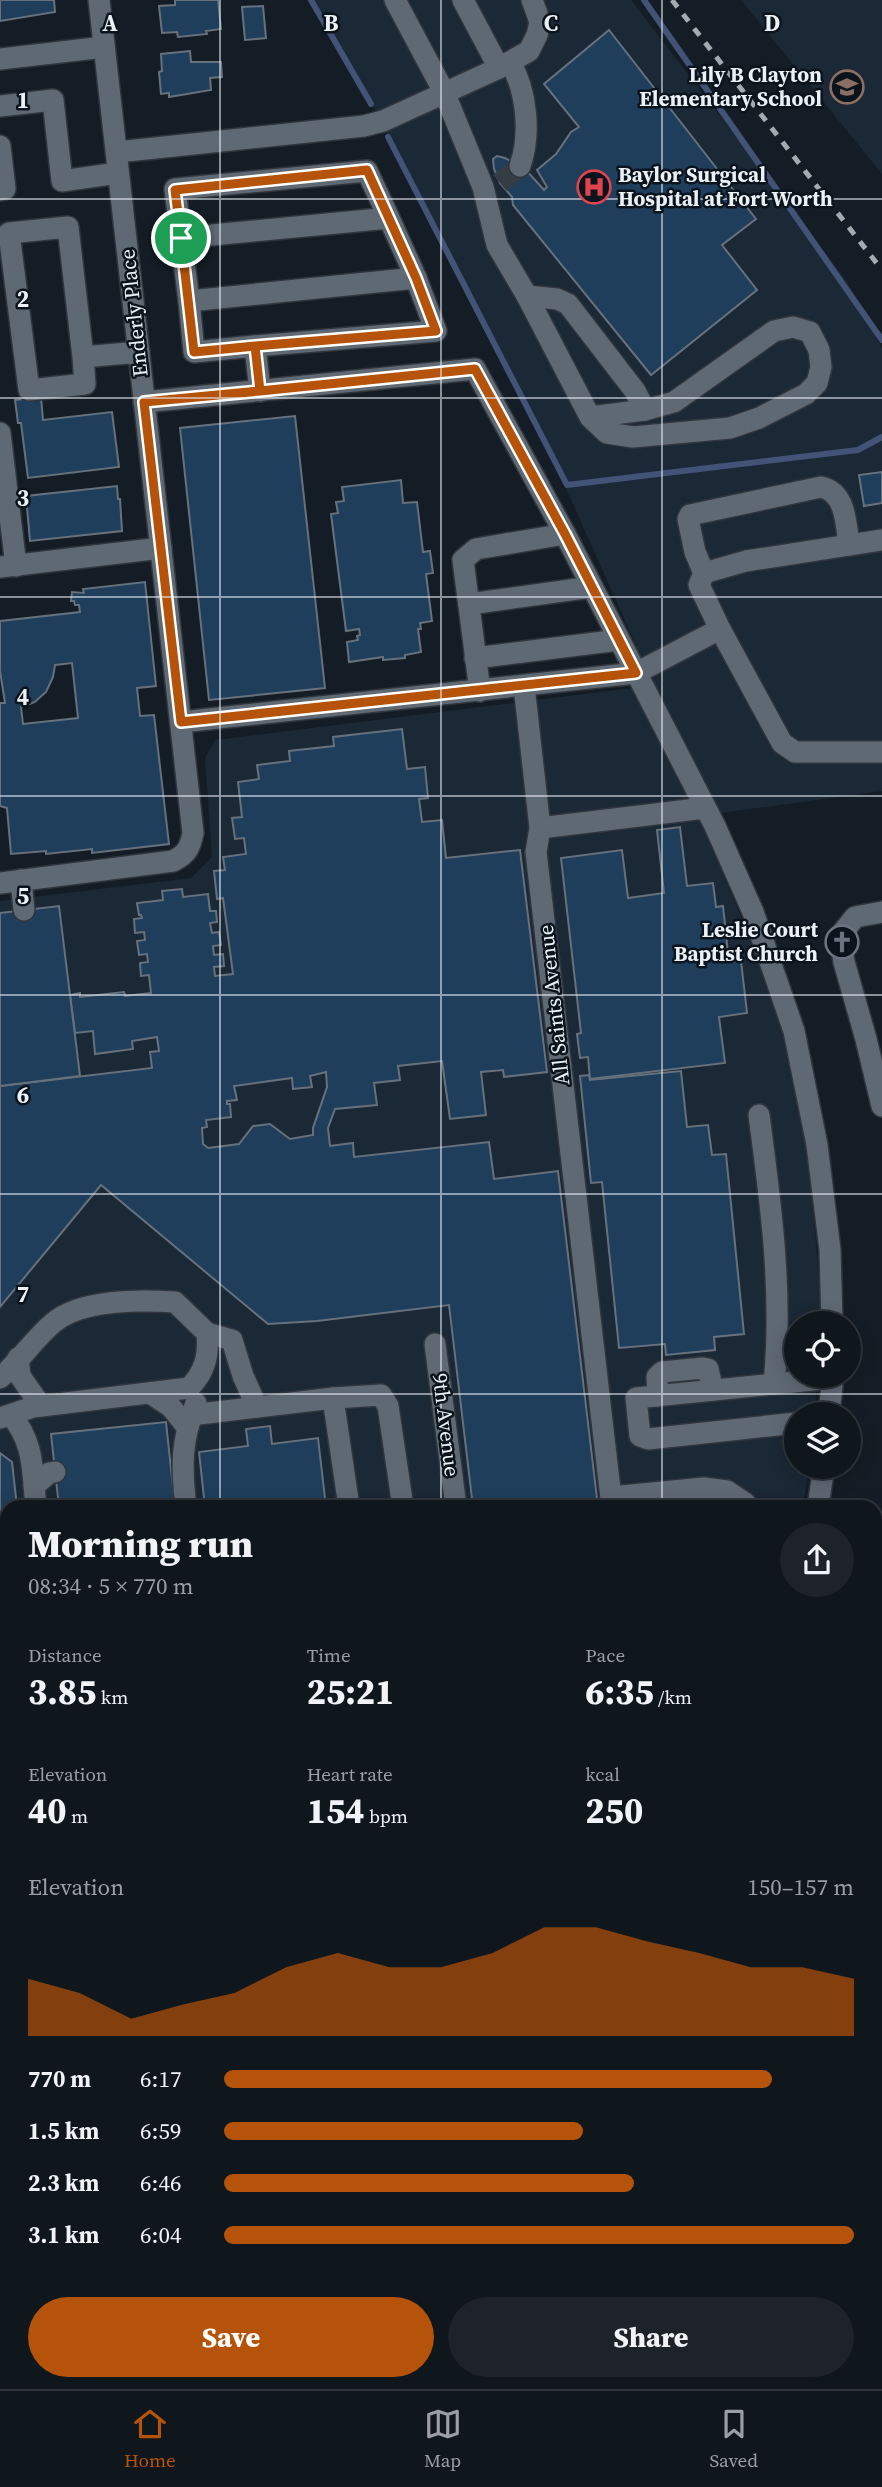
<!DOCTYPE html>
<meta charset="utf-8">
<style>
:root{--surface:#0f161c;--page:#1d2329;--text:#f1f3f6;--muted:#9b9fa3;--line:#2f353b;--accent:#b45309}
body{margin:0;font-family:"Source Serif 4",serif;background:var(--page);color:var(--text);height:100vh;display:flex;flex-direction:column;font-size:26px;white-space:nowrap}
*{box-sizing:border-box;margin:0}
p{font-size:23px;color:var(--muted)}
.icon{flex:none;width:38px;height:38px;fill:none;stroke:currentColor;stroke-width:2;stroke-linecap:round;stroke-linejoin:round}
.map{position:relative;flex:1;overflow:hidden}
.drawer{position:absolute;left:0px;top:1500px;width:882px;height:891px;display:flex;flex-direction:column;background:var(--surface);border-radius:21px 21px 0 0;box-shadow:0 4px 18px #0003,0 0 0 2px var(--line)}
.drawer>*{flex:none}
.controls{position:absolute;left:784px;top:1311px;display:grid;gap:14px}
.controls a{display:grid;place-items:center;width:77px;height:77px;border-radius:50%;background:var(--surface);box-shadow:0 4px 18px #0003,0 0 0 2px var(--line);font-size:35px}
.pin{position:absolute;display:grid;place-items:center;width:60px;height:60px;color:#fff;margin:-30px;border:4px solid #fff;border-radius:50%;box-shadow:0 2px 7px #0007}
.round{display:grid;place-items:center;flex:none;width:74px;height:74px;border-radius:37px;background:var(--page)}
.summary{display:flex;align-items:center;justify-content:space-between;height:119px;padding:0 28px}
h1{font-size:38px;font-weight:800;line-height:52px}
.figures{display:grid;grid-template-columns:repeat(3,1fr);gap:10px;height:119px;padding:7px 28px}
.figures div{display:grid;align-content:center}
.figures b{font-size:35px;font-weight:800}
.figures small{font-size:19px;font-weight:400}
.figures p{font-size:19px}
.chart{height:196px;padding:14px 28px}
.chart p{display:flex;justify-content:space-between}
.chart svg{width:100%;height:126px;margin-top:7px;fill:var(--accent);opacity:.7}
.cta{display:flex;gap:14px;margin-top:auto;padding:14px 28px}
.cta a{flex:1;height:80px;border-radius:42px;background:var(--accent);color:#fff;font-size:28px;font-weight:800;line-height:80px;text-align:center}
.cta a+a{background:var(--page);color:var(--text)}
ul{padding:0 28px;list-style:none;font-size:23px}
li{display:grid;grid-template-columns:112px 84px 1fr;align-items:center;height:52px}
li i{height:18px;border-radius:9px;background:var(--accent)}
.tab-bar{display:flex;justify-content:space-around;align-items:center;height:98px;border-top:2px solid var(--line);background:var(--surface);font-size:19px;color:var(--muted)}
.tab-bar a{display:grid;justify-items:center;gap:4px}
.tab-bar .current{color:var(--accent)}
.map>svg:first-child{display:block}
.commercial{fill:#2c1d29}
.built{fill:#1b2835}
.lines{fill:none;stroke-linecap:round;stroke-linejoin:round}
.stream{stroke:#425377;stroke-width:6}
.building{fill:#1e3e5b;stroke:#66717c;stroke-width:2;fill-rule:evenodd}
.minor-tunnel{stroke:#343d44;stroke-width:21;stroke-dasharray:21 10;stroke-linecap:butt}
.minor-casing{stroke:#31363d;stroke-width:24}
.major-casing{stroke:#31363d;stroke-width:24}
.minor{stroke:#5f6974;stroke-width:21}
.major{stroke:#bd8894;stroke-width:21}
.rail{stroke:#a3aab0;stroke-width:5;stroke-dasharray:9 9;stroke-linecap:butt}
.route-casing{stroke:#fff;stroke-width:14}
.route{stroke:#b45309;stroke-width:9}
.grid{fill:none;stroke:#ebf1f7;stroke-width:2;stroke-opacity:0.55}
.labels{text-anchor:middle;stroke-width:5;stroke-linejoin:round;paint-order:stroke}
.poi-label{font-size:21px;font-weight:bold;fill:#ebf1f7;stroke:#0b141c;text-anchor:end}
.street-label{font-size:21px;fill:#ebf1f7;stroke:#0b141c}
.grid-label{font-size:23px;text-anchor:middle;font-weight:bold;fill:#ebf1f7;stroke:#0b141c;stroke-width:5;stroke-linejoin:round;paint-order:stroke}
</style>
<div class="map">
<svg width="882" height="2389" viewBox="0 0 882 2389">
<rect width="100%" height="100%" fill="#141d25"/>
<polygon class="commercial" points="7,1998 7,2175 0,2176 0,1999"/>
<g class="built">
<polygon points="315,0 631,0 846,280 882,348 882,791 699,816 768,982 805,1109 822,1318 821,1323 796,1323 796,1376 817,1376 815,1414 796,1414 796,1466 809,1467 803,1507 7,1507 7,1661 0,1662 0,901 191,878 212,857 205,758 215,740 632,688 648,672 569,495 367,94"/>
<polygon points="741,0 882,0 882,174"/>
</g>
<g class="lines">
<g class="stream">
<polyline points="311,0 371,104"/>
<polyline points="644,0 882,340"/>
<polyline points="388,137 567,485 858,450 882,437"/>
</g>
</g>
<g class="building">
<polygon points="0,0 54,0 55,12 0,21"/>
<polygon points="175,0 218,0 221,29 206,31 207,34 178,37 177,32 162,33 159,6 175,5"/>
<polygon points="263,6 266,38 245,40 242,7"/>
<polygon points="609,30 756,219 722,245 757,290 651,375 513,205 512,197 500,183 494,169 493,159 497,156 505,158 526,170 544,190 547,187 537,170 556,154 571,132 579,127 544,84"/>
<polygon points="190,51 191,62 221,62 222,77 210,78 211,90 169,97 169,93 161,94 159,72 162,71 161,54"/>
<polygon points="41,397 43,420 112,412 119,467 28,478 21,423 18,423 15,400"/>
<polygon points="295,416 325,688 209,700 180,428"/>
<polygon points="882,472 882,503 864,506 859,475"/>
<polygon points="401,480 403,503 417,502 423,552 430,551 433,573 426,574 432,621 420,623 421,629 418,629 421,652 405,655 405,658 383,660 383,657 349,662 347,642 358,640 357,636 360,635 359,629 346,631 331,514 338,513 336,502 344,501 342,487"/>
<polygon points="117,486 118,499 120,499 122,531 30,541 26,496"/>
<path d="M145,582L156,686L137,688L140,716L154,715L169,844L92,853V849L46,854V851L11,854L7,808L0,806V703H5L0,671V621L80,612L79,605H75L74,601H71L72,592L84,593L83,589ZM72,663L78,718L23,724L21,707L35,702L46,692L53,677L55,665Z"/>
<path d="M402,729L407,769L425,767L428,798L419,799L422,822L442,820L446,858L520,850L547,1072L504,1077L503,1070L481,1072L486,1115L450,1119L442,1061L398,1066L400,1080L374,1083L377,1105L335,1109L328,1128L330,1146L353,1143L354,1157L489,1142L494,1179L558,1171L598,1507H473L449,1305L317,1321L268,1324L101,1185L0,1307V1086L152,1068L150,1052L159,1051L157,1037L132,1041L133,1049L95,1054L93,1031L75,1033L70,995L80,993V997L124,992L125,996L151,993L149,975L141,976L140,963L148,962L147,954L139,955L137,941L145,940L144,932L135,933L134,919L142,918L141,915H139L137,903L163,900L162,891L182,889L183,897L208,894L210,911H216L217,922L210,923L212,933L219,932L221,945L213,946L214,955L223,954L224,966L214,967L215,976L233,974L223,898L217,899L214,871L225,870L223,857L246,854L244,838L235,839L232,818L242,817L238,782L259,779L257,765L290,761L289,751L334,746L333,737ZM326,1072L327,1087L313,1128V1135L290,1139L270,1124L253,1126L239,1144L208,1148L203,1144L202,1128L207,1127L206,1120L231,1117L230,1104H227V1101L237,1100L234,1086L292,1078L293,1089L312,1087L310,1076Z"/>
<polygon points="680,827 687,886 713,883 716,907 723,906 729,962 741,961 747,1013 719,1017 725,1063 590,1079 588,1057 580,1058 577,1034 581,1033 561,858 622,850 628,898 664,893 657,830"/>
<polygon points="59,906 80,1076 0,1086 0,913"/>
<polygon points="681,1071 687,1127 708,1125 712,1155 726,1154 744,1334 714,1337 715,1350 666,1355 665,1344 619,1348 602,1182 591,1183 580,1076 589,1075 590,1080"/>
<polygon points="166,1422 175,1507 59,1507 51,1434"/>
<polygon points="270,1426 272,1444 318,1438 326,1507 205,1507 199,1452 248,1446 246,1429"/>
<polygon points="0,1453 12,1462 17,1507 7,1507 7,1634 0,1635"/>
<polygon points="882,1620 882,1714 875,1668 875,1621"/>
<polygon points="0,1834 7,1834 7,1917 0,1918"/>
<polygon points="875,1974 882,1975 882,2144 875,2143"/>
<polygon points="7,2005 7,2052 0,2052 0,2011 2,2010 2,2006"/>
<polygon points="875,2312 882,2313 882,2376 875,2375"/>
<polygon points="26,2384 112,2384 112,2389 27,2389"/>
</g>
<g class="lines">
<polyline class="minor-tunnel" points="500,183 520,166"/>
<defs>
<g id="minor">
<polyline points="395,0 444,92 483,187 497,245 527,296 590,417 607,433 633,437 730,428 759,418 806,394 817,383 821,367 819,350 810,332 793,327 774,331 674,402 645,410 590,417"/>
<polyline points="463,0 499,68"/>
<polyline points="0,59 104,47"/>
<path d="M510,62C527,91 531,134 520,166"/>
<polyline points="0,106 53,100 62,181 118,173"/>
<polyline points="0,146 5,189 0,190"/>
<polyline points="117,152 364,126 383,121 499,68 529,51 537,35 540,22 532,0"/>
<polyline points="181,238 189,301"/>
<polyline points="527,296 557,299 568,304 635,391 645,410"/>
<polyline points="255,346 436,331 416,278"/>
<polyline points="83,357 68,227 9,233 29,390 85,384 83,357 139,352"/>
<polyline points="260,391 255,346 194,352 189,301 416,278 389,218 181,238 175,189 367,171 389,218"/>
<polyline points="144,402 475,369 565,534 715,826 753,912 794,1031 817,1145 830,1250 832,1323"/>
<polyline points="0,433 16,566"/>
<polyline points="882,540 746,561 704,573 699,585 720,629 782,743 795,752 882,752"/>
<polyline points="0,567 161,548"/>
<path d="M704,573L695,552L688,519L690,515L821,487C846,492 846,524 849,545"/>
<polyline points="469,604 592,587"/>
<polyline points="475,658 619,640"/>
<polyline points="524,686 540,828 536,852 612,1507"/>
<polyline points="480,691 463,560 476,549 565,534"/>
<polyline points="181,722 636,673 720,629"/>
<polyline points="540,828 705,808"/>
<polyline points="21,880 24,910"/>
<path d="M0,883L173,861C187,854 190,848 193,833L99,0"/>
<polyline points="882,912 855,917 843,932 841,942 844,962 866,1039 882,1106"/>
<path d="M759,1115C771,1205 783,1293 774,1384"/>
<polyline points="435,1344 456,1507"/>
<polyline points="18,1358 20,1376 41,1406"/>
<path d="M0,1378C19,1362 34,1339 53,1323C81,1299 140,1300 175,1302L207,1333L232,1340L243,1376L257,1407"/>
<polyline points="150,1393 171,1407 187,1427"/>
<polyline points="658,1396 657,1377 662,1372 703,1368 708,1369 713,1390"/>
<polyline points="333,1398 381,1395 388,1406 403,1507"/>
<polyline points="829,1414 833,1376"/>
<path d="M11,1415C35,1444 32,1471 36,1507"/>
<polyline points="191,1415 333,1398 349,1507"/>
<path d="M0,1418L33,1407L189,1388C205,1372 209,1356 207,1333"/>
<polyline points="796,1423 648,1439 640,1436 636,1398 833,1378"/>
<polyline points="34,1486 49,1473 55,1472"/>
<polyline points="611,1497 704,1488 727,1491 745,1503 745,1507"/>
<path d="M186,1507C181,1467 181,1441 196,1403"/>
<polyline points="818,1507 824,1466"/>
<polyline points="875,1579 882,1578"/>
<polyline points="0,1681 7,1680"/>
<polyline points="875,1853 882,1847"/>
<polyline points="875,1886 875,1890"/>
<polyline points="875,1957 882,1957"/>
<polyline points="0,1974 7,1973"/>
<polyline points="0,2125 7,2124"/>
<polyline points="162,2384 162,2389"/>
<polyline points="530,2384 531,2389"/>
<polyline points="10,2389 10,2384"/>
</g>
<g id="major">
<polyline points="875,2193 882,2194"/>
<polyline points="0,2207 7,2206"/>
<polyline points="875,2250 882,2251"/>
<polyline points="0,2256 7,2256"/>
</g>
</defs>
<use href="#minor" class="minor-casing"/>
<use href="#major" class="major-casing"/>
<use href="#minor" class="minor"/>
<use href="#major" class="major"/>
<polyline class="rail" points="672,0 882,270"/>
</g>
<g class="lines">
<defs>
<polyline id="route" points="181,238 194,352 255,346 260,391 144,402 181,722 636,673 565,534 475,369 260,391 255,346 436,331 416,278 367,170 175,190 181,238"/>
</defs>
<use href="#route" class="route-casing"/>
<use href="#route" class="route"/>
</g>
<path class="grid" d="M220,0V1507M441,0V1507M662,0V1507M0,199H882M0,398H882M0,597H882M0,796H882M0,995H882M0,1194H882M0,1394H882M0,1593H7M875,1593H882M0,1792H7M875,1792H882M0,1991H7M875,1991H882M0,2190H7M875,2190H882M220,2384V2389M441,2384V2389M662,2384V2389"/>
<defs>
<symbol id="school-ring" viewBox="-11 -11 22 22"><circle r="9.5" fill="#0b141c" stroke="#8d6e63" stroke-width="1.5"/><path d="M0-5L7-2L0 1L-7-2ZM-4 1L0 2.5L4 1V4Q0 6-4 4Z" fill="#8d6e63"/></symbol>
<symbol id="hospital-ring" viewBox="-11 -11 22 22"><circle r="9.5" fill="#0b141c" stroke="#e0444e" stroke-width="1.5"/><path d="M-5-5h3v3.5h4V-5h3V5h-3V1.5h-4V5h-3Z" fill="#e0444e"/></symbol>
<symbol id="church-ring" viewBox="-11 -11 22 22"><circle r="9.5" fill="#0b141c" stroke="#6b7280" stroke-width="1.5"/><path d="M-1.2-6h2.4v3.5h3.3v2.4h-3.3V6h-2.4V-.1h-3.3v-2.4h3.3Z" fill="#6b7280"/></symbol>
</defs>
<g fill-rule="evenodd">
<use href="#school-ring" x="828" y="68" width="38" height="38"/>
<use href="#hospital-ring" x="575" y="168" width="38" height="38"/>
<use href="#church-ring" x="823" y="923" width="38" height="38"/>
</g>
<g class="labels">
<g class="poi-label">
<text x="822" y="82">Lily B Clayton<tspan x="822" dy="24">Elementary School</tspan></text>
<text x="618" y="182" text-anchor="start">Baylor Surgical<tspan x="618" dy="24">Hospital at Fort Worth</tspan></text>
<text x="818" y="937">Leslie Court<tspan x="818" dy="24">Baptist Church</tspan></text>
</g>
<g class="street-label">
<text transform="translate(134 313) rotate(-96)" y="7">Enderly Place</text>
<text transform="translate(554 1005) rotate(-96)" y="7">All Saints Avenue</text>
<text transform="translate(446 1425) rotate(83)" y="7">9th Avenue</text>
</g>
</g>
<g class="grid-label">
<text x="110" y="31">A</text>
<text x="331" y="31">B</text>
<text x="551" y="31">C</text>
<text x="772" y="31">D</text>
<text x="23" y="108">1</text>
<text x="23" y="307">2</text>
<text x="23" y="506">3</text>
<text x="23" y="705">4</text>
<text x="23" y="904">5</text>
<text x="23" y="1103">6</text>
<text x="23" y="1302">7</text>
</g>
</svg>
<div class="controls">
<a><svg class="icon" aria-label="locate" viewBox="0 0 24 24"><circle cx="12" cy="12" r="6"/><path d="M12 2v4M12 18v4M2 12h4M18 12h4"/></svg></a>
<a><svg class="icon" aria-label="layers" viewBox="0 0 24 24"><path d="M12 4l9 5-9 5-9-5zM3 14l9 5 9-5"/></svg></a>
</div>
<div class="pin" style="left:181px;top:238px;background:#1e9e55"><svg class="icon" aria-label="arrive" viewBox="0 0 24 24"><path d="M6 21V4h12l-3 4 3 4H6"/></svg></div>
<section class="drawer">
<div class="summary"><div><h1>Morning run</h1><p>08:34 · 5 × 770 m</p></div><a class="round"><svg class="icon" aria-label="share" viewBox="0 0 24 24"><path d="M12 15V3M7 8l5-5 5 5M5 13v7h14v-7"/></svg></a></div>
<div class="figures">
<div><p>Distance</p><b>3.85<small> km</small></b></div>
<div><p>Time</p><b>25:21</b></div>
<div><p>Pace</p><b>6:35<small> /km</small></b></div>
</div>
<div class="figures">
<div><p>Elevation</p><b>40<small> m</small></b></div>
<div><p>Heart rate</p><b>154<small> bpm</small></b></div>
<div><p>kcal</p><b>250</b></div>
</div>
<div class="chart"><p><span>Elevation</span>150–157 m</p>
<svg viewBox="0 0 160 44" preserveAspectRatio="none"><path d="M0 44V24L10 29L20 38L30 33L40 29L50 20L60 15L70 20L80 20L90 15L100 6L110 6L120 11L130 15L140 20L150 20L160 24V44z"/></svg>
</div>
<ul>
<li><b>770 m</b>6:17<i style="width:87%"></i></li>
<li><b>1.5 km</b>6:59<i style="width:57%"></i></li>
<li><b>2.3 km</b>6:46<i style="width:65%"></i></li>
<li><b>3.1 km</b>6:04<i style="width:100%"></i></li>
</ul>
<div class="cta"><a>Save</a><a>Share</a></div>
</section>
</div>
<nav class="tab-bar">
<a class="current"><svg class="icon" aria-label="home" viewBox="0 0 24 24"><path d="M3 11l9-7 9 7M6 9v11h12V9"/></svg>Home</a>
<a><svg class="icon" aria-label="map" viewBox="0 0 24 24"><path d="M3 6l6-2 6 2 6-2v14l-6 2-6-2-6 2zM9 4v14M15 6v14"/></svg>Map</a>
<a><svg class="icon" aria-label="saved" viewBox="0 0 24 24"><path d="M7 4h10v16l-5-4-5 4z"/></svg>Saved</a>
</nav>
